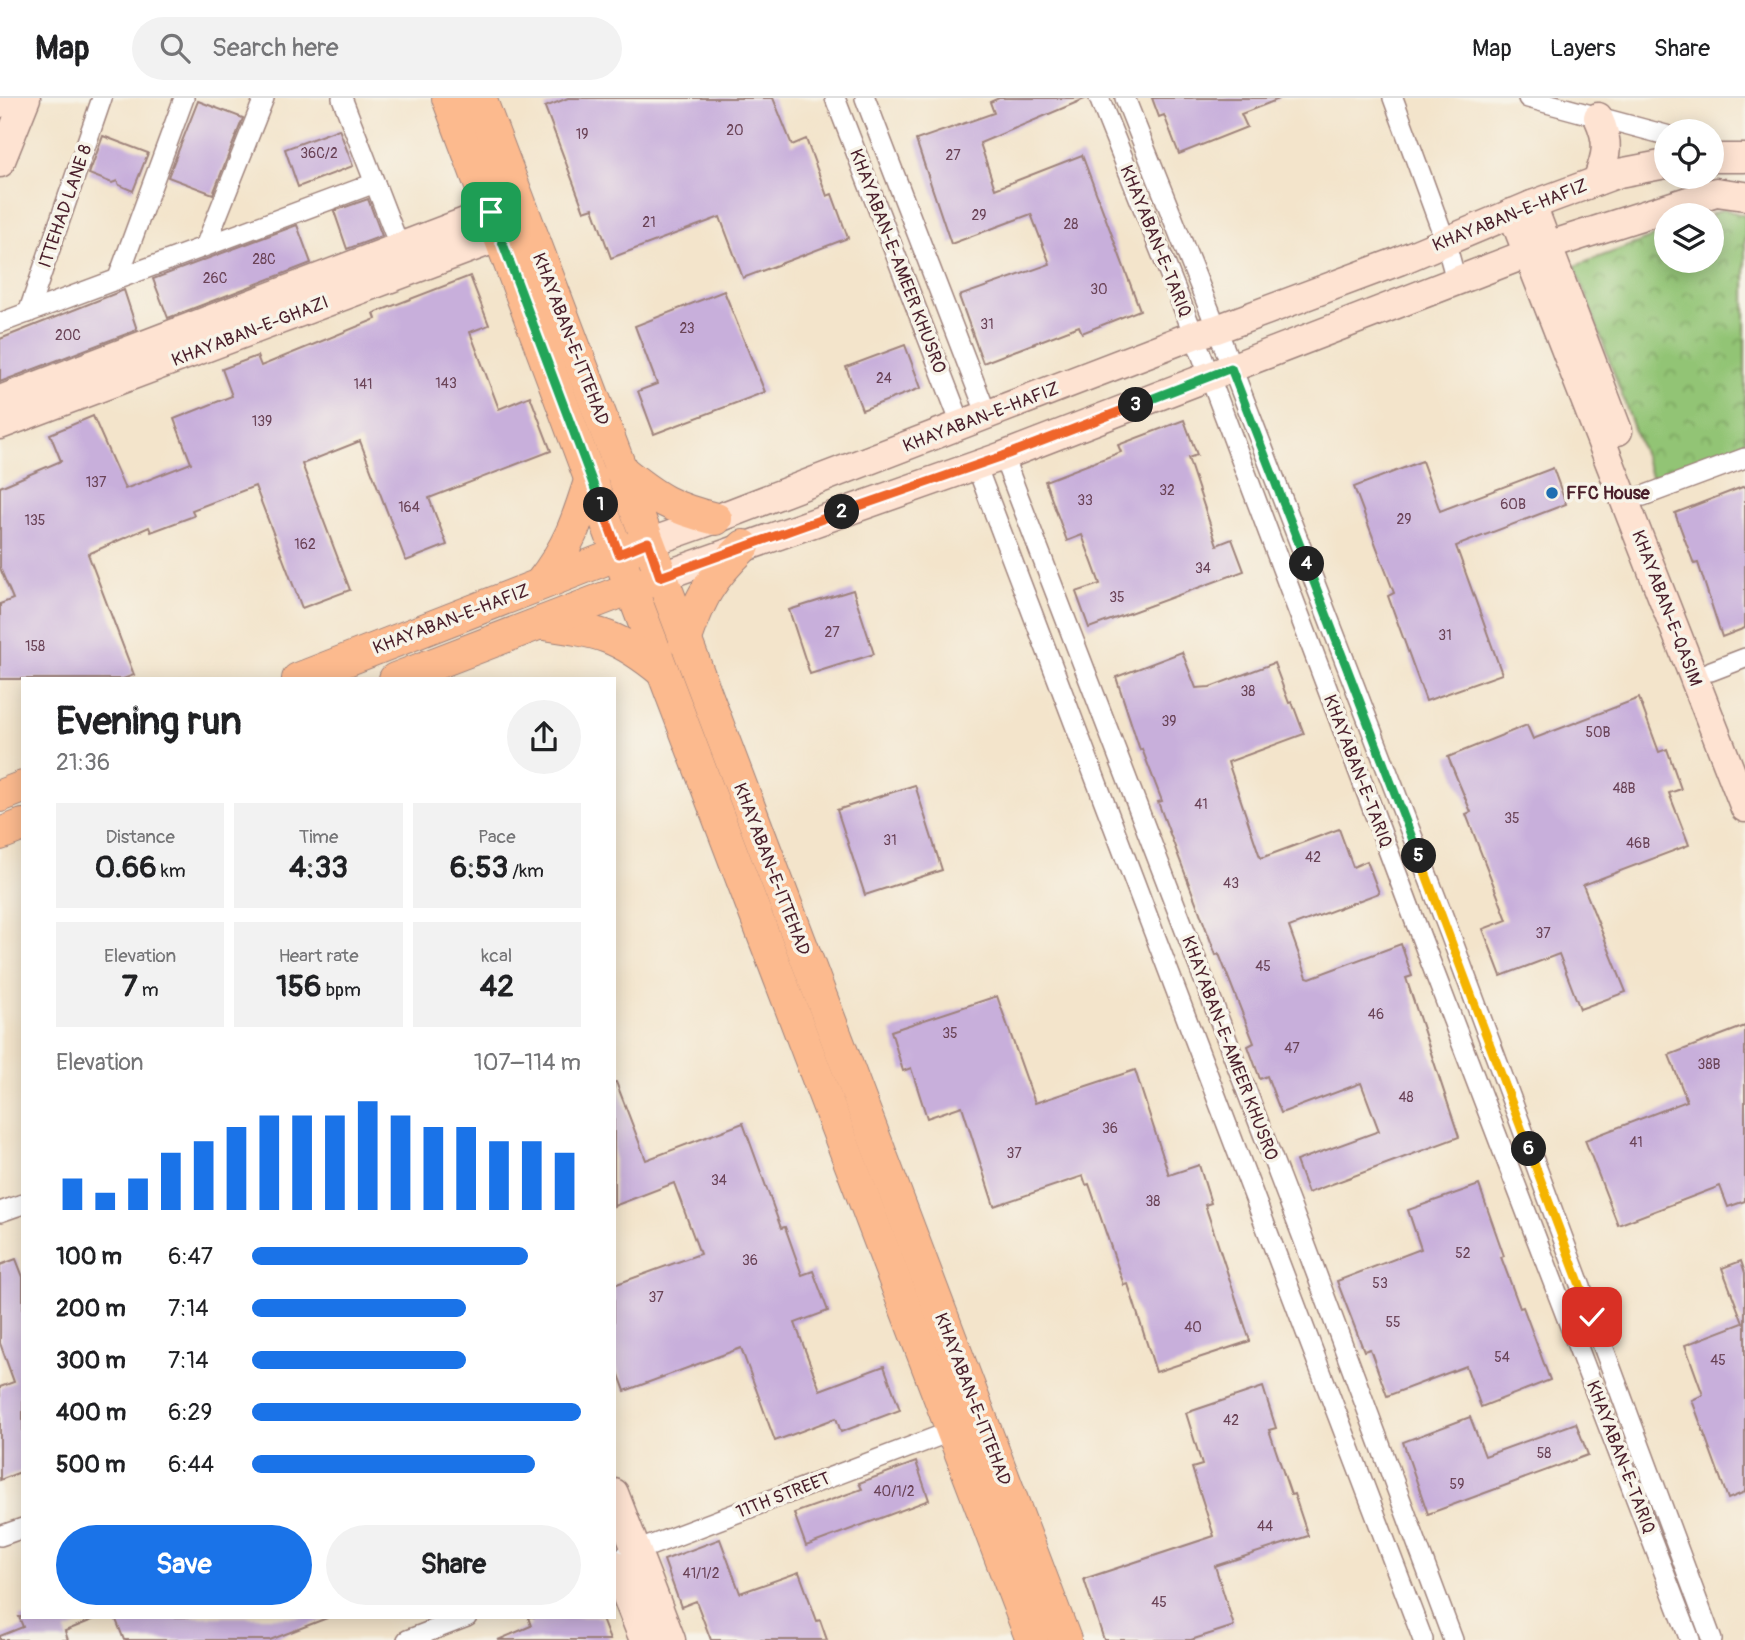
<!DOCTYPE html>
<meta charset="utf-8">
<style>
:root{--surface:#fff;--page:#f2f2f2;--text:#202124;--muted:#757577;--line:#e0e0e0;--accent:#1a73e8}
body{margin:0;font-family:Pangolin,sans-serif;background:var(--page);color:var(--text);height:100vh;display:flex;flex-direction:column;font-size:26px;white-space:nowrap}
*{box-sizing:border-box;margin:0}
p{font-size:23px;color:var(--muted)}
.icon{flex:none;width:38px;height:38px;fill:none;stroke:currentColor;stroke-width:2;stroke-linecap:round;stroke-linejoin:round}
.map{position:relative;flex:1;overflow:hidden}
.details{position:absolute;left:21px;top:579px;width:595px;height:942px;display:flex;flex-direction:column;background:var(--surface);border-radius:0px;box-shadow:0 4px 18px #0003}
.details>*{flex:none}
.tools{position:absolute;left:1654px;top:21px;display:grid;gap:14px}
.tools a{display:grid;place-items:center;width:70px;height:70px;border-radius:50%;background:var(--surface);box-shadow:0 4px 18px #0003;font-size:35px}
.pin{position:absolute;display:grid;place-items:center;width:60px;height:60px;color:#fff;margin:-30px;border-radius:14px;box-shadow:0 4px 10px #0006}
.km{position:absolute;width:35px;height:35px;margin:-18px;border-radius:50%;background:#222;color:#fff;font-size:19px;line-height:35px;text-align:center}
.round{display:grid;place-items:center;flex:none;width:74px;height:74px;border-radius:37px;background:var(--page)}
.head{display:flex;align-items:center;justify-content:space-between;height:119px;padding:0 35px}
h1{font-size:38px;font-weight:800;line-height:52px}
.metrics{display:grid;grid-template-columns:repeat(3,1fr);gap:10px;height:119px;padding:7px 35px}
.metrics div{display:grid;align-content:center;border-radius:0px;background:var(--page);text-align:center}
.metrics b{font-size:30px;font-weight:800}
.metrics small{font-size:19px;font-weight:400}
.metrics p{font-size:19px}
.chart{height:196px;padding:14px 35px}
.chart p{display:flex;justify-content:space-between}
.chart svg{width:100%;height:126px;margin-top:7px;stroke:var(--accent);stroke-width:6}
.button{display:flex;gap:14px;margin-top:auto;padding:14px 35px}
.button a{flex:1;height:80px;border-radius:42px;background:var(--accent);color:#fff;font-size:28px;font-weight:800;line-height:80px;text-align:center}
.button a+a{background:var(--page);color:var(--text)}
ul{padding:0 35px;list-style:none;font-size:23px}
li{display:grid;grid-template-columns:112px 84px 1fr;align-items:center;height:52px}
li i{height:18px;border-radius:9px;background:var(--accent)}
header{display:flex;align-items:center;gap:42px;box-sizing:border-box;height:98px;padding:0 35px;background:var(--surface);border-bottom:2px solid var(--line)}
header strong{font-size:33px}
nav{display:flex;gap:38px;margin-inline-start:auto;font-size:24px}
.search{width:490px;height:63px;background:var(--page);display:flex;align-items:center;gap:18px;box-sizing:border-box;padding:0 24px;border-radius:38px;color:var(--muted);font-size:26px}
.map>svg:first-child{display:block}
.park{fill:url(#park-crowns);stroke:#6e7250;stroke-width:2}
.building{fill:#c8afdb}
.lines{fill:none;stroke-linecap:round;stroke-linejoin:round}
.street-casing{stroke:#9e827b;stroke-width:22}
.secondary-casing{stroke:#9e827b;stroke-width:31}
.primary-casing{stroke:#9e827b;stroke-width:34}
.street{stroke:#fff;stroke-width:19}
.secondary{stroke:#fee3d2;stroke-width:28}
.primary{stroke:#fcba8e;stroke-width:32}
.split-1-casing{stroke:#fff;stroke-width:14}
.split-2-casing{stroke:#fff;stroke-width:14}
.split-3-casing{stroke:#fff;stroke-width:14}
.split-4-casing{stroke:#fff;stroke-width:14}
.split-5-casing{stroke:#fff;stroke-width:14}
.split-6-casing{stroke:#fff;stroke-width:14}
.split-7-casing{stroke:#fff;stroke-width:14}
.split-1{stroke:#22a559;stroke-width:9}
.split-2{stroke:#f0652b;stroke-width:9}
.split-3{stroke:#f0652b;stroke-width:9}
.split-4{stroke:#22a559;stroke-width:9}
.split-5{stroke:#22a559;stroke-width:9}
.split-6{stroke:#f5b400;stroke-width:9}
.split-7{stroke:#f5b400;stroke-width:9}
.poi-dot{fill:#1f6fb2;stroke:#f7f3e8;stroke-width:2.5}
.labels{text-anchor:middle;stroke-width:7;stroke-linejoin:round;paint-order:stroke}
.number-label{font-size:14px;fill:#6a4357}
.street-label{font-size:18px;fill:#4a1f2b;stroke:#f7f3e8}
.poi-label{font-size:18px;font-weight:bold;fill:#4a1f2b;stroke:#f7f3e8;text-anchor:start}
</style>
<header>
<strong>Map</strong>
<div class="search"><svg class="icon" aria-label="search" viewBox="0 0 24 24"><circle cx="10" cy="10" r="6"/><path d="M15 15l6 6"/></svg>Search here</div>
<nav><a>Map</a><a>Layers</a><a>Share</a></nav>
</header>
<div class="map">
<svg width="1745" height="1542" viewBox="0 0 1745 1542">
<defs>
<pattern id="park-crowns" width="20" height="18" patternUnits="userSpaceOnUse" patternTransform="scale(1.75)"><rect width="20" height="18" fill="#92c474"/><path d="M2 6a3 3 0 1 1 6 0M12 15a3 3 0 1 1 6 0" fill="none" stroke="#799f5f"/></pattern>
</defs>
<rect width="100%" height="100%" fill="#f7f3e8"/>
<filter id="ink" filterUnits="userSpaceOnUse"><feTurbulence type="fractalNoise" baseFrequency=".0143" numOctaves="2"/><feDisplacementMap in="SourceGraphic" scale="14" xChannelSelector="R" yChannelSelector="G"/><feConvolveMatrix kernelMatrix="1 2 1 2 8 2 1 2 1" color-interpolation-filters="sRGB"/></filter>
<filter id="wash" filterUnits="userSpaceOnUse"><feTurbulence type="fractalNoise" baseFrequency=".00686" numOctaves="4" result="noise"/><feDisplacementMap in="SourceGraphic" scale="28" xChannelSelector="R" yChannelSelector="G"/><feGaussianBlur stdDeviation="1.57" result="paint"/><feColorMatrix in="noise" values="0 0 0 0 0 0 0 0 0 0 0 0 0 0 0 0 0 1.4 0 .05"/><feComposite in="paint" operator="in"/></filter>
<g filter="url(#wash)">
<rect width="100%" height="100%" fill="#f3e4cb"/>
<polygon class="park" points="1724,111 1745,118 1745,346 1652,380 1575,168 1666,134 1666,163 1712,163 1712,117 1709,117"/>
<g id="blocks">
<g class="building">
<polygon points="568,0 773,0 792,47 806,41 827,98 832,96 848,140 743,180 720,119 611,160 593,110 584,113 545,9"/>
<polygon points="999,0 1087,0 980,45 995,91 1082,57 1140,212 1082,235 1079,228 983,265 959,198 1050,166 1031,116 951,146 916,42 994,15 990,4"/>
<polygon points="1152,0 1279,0 1279,1 1241,16 1247,29 1179,56 1164,17 1159,19"/>
<polygon points="198,3 243,20 213,96 168,79"/>
<polygon points="339,31 353,68 298,89 285,51"/>
<polygon points="103,38 148,55 133,93 119,87 117,83 112,85 89,76"/>
<polygon points="368,101 382,138 347,151 334,113"/>
<polygon points="297,127 311,165 168,220 153,181"/>
<polygon points="470,178 489,227 470,234 499,311 530,298 551,353 429,400 447,447 406,463 360,343 302,366 350,492 302,510 255,388 192,412 194,418 151,434 149,429 88,456 134,577 123,581 0,581 0,506 13,501 0,470 0,389 61,363 50,336 93,318 125,391 191,365 174,321 232,298 222,271 257,258 261,268 376,221 374,215"/>
<polygon points="124,192 137,232 0,284 0,241"/>
<polygon points="724,193 765,294 654,336 638,293 657,286 635,228"/>
<polygon points="905,247 921,290 862,312 846,269"/>
<polygon points="1184,322 1197,357 1188,360 1217,447 1232,441 1244,473 1089,530 1076,494 1100,486 1082,437 1067,443 1045,383 1121,354 1118,347"/>
<polygon points="1422,363 1440,413 1553,370 1566,406 1456,448 1502,576 1426,603 1388,498 1394,495 1354,389"/>
<polygon points="1745,388 1745,530 1722,539 1698,465 1694,466 1675,415"/>
<polygon points="853,492 874,556 810,576 789,512"/>
<polygon points="1182,554 1196,590 1210,589 1274,565 1289,605 1292,604 1304,636 1228,664 1259,756 1261,760 1339,731 1353,769 1367,763 1379,795 1289,829 1307,879 1310,880 1401,846 1412,878 1406,880 1459,1039 1308,1095 1296,1063 1379,1033 1361,985 1281,1015 1267,978 1260,981 1248,948 1254,945 1219,856 1216,857 1170,736 1158,704 1162,703 1142,651 1140,652 1116,579"/>
<polygon points="1639,600 1659,654 1667,651 1681,691 1669,695 1689,747 1583,787 1626,894 1580,911 1559,856 1501,878 1483,831 1507,822 1466,716 1471,714 1448,659 1527,627 1533,641"/>
<polygon points="915,687 942,772 865,797 837,712"/>
<polygon points="997,898 1035,1005 1135,972 1169,1077 1199,1067 1211,1105 1205,1107 1250,1243 1156,1274 1128,1186 1124,1187 1089,1086 1086,1087 1083,1078 994,1108 962,1008 927,1020 911,970 903,973 891,933"/>
<polygon points="1745,928 1745,1103 1728,1109 1720,1088 1618,1127 1585,1042 1687,1003 1669,957"/>
<polygon points="614,984 616,984 646,1062 743,1025 781,1130 785,1129 802,1177 813,1173 828,1213 795,1225 820,1292 884,1268 900,1312 841,1334 836,1320 775,1343 741,1250 625,1293 614,1263 614,1187 700,1156 674,1085 614,1108"/>
<polygon points="1479,1087 1504,1158 1501,1159 1520,1210 1523,1209 1550,1282 1481,1309 1466,1268 1387,1298 1370,1251 1364,1253 1337,1183 1421,1151 1408,1112"/>
<polygon points="16,1161 23,1179 23,1373 0,1382 0,1289 14,1284 0,1245 0,1167"/>
<polygon points="1741,1163 1745,1175 1745,1394 1728,1401 1692,1302 1703,1297 1685,1247 1743,1225 1722,1170"/>
<polygon points="1263,1289 1276,1330 1269,1332 1291,1397 1294,1396 1308,1438 1215,1468 1234,1528 1191,1542 1104,1542 1084,1481 1214,1438 1192,1370 1202,1367 1186,1315"/>
<polygon points="1470,1319 1485,1358 1576,1325 1588,1357 1428,1416 1403,1344"/>
<polygon points="916,1364 929,1402 806,1448 794,1415 862,1391 859,1385"/>
<polygon points="720,1441 740,1495 799,1474 817,1523 820,1522 827,1542 711,1542 696,1503 681,1509 664,1462"/>
<polygon points="19,1519 97,1519 97,1520 65,1533 68,1542 0,1542 0,1538 23,1529"/>
<polygon points="115,1519 327,1519 327,1520 270,1542 124,1542"/>
<polygon points="528,1519 601,1519 610,1542 498,1542 531,1528"/>
</g>
</g>
</g>
<g filter="url(#ink)">
<use href="#blocks" fill-opacity="0" stroke="#9e827b" stroke-width="2"/>
<g class="lines">
<defs>
<g id="street">
<polyline points="342,0 400,150"/>
<polyline points="835,0 961,326"/>
<polyline points="865,0 987,317"/>
<polyline points="1099,0 1194,237 1411,813 1690,1542"/>
<polyline points="1125,0 1217,231 1450,836 1712,1542"/>
<polyline points="1393,0 1445,142 1456,182"/>
<polyline points="1528,0 1666,37"/>
<polyline points="206,146 264,0"/>
<polyline points="118,180 184,0"/>
<polyline points="28,215 102,0"/>
<polyline points="0,225 375,85"/>
<polyline points="1003,358 1303,1140 1453,1542"/>
<polyline points="976,367 1423,1542"/>
<polyline points="1643,398 1745,360"/>
<polyline points="1711,573 1745,560"/>
<polyline points="0,1114 23,1106"/>
<polyline points="0,1438 23,1430"/>
<polyline points="626,1457 952,1333"/>
<polyline points="407,1542 467,1519"/>
</g>
<g id="secondary">
<polyline points="0,5 2,0"/>
<polyline points="1712,60 1745,60"/>
<polyline points="0,65 26,0"/>
<path d="M1597,83C1607,56 1610,45 1598,19"/>
<polyline points="1532,107 1618,333"/>
<polyline points="1512,115 1745,710"/>
<polyline points="0,302 491,114"/>
<polyline points="0,327 500,139"/>
<polyline points="648,445 716,421 1194,237 1217,231 1399,163 1532,107 1619,75 1666,66"/>
<polyline points="660,479 1003,358 1547,148 1716,94 1745,98"/>
<polyline points="614,1395 671,1542"/>
<polyline points="614,1466 644,1542"/>
</g>
<g id="primary">
<polyline points="448,0 631,490 1032,1542"/>
<polyline points="480,0 1065,1542"/>
<path d="M621,372C657,401 671,410 716,421"/>
<path d="M540,486C569,449 577,424 591,380"/>
<path d="M544,526C600,534 618,537 663,574"/>
<path d="M685,544C700,499 710,481 744,448"/>
<polyline points="298,581 639,448"/>
<polyline points="395,581 649,483"/>
<polyline points="0,698 23,689"/>
<polyline points="0,736 23,727"/>
</g>
</defs>
<use href="#street" class="street-casing"/>
<use href="#secondary" class="secondary-casing"/>
<use href="#primary" class="primary-casing"/>
<use href="#street" class="street"/>
<use href="#secondary" class="secondary"/>
<use href="#primary" class="primary"/>
</g>
</g>
<g class="lines" filter="url(#ink)">
<defs>
<polyline id="split-1" points="491,114 601,407"/>
<polyline id="split-2" points="601,407 619,456 648,444 660,479 842,414"/>
<polyline id="split-3" points="842,414 1003,358 1136,307"/>
<polyline id="split-4" points="1136,307 1231,270 1307,466"/>
<polyline id="split-5" points="1307,466 1419,758"/>
<polyline id="split-6" points="1419,758 1529,1051"/>
<polyline id="split-7" points="1529,1051 1592,1219"/>
</defs>
<use href="#split-1" class="split-1-casing"/>
<use href="#split-2" class="split-2-casing"/>
<use href="#split-3" class="split-3-casing"/>
<use href="#split-4" class="split-4-casing"/>
<use href="#split-5" class="split-5-casing"/>
<use href="#split-6" class="split-6-casing"/>
<use href="#split-7" class="split-7-casing"/>
<use href="#split-1" class="split-1"/>
<use href="#split-2" class="split-2"/>
<use href="#split-3" class="split-3"/>
<use href="#split-4" class="split-4"/>
<use href="#split-5" class="split-5"/>
<use href="#split-6" class="split-6"/>
<use href="#split-7" class="split-7"/>
</g>
<circle class="poi-dot" cx="1552" cy="395" r="7"/>
<g class="labels">
<g class="number-label">
<text x="735" y="37">20</text>
<text x="582" y="41">19</text>
<text x="319" y="60">36C/2</text>
<text x="953" y="62">27</text>
<text x="979" y="122">29</text>
<text x="649" y="129">21</text>
<text x="1071" y="131">28</text>
<text x="264" y="166">28C</text>
<text x="215" y="185">26C</text>
<text x="1099" y="196">30</text>
<text x="987" y="231">31</text>
<text x="687" y="235">23</text>
<text x="68" y="242">20C</text>
<text x="884" y="285">24</text>
<text x="446" y="290">143</text>
<text x="363" y="291">141</text>
<text x="262" y="328">139</text>
<text x="96" y="389">137</text>
<text x="1167" y="397">32</text>
<text x="1085" y="407">33</text>
<text x="1513" y="411">60B</text>
<text x="409" y="414">164</text>
<text x="1404" y="426">29</text>
<text x="35" y="427">135</text>
<text x="305" y="451">162</text>
<text x="1203" y="475">34</text>
<text x="1117" y="504">35</text>
<text x="832" y="539">27</text>
<text x="1445" y="542">31</text>
<text x="35" y="553">158</text>
<text x="1248" y="598">38</text>
<text x="1169" y="628">39</text>
<text x="1598" y="639">50B</text>
<text x="1624" y="695">48B</text>
<text x="1201" y="711">41</text>
<text x="1512" y="725">35</text>
<text x="890" y="747">31</text>
<text x="1638" y="750">46B</text>
<text x="1313" y="764">42</text>
<text x="1231" y="790">43</text>
<text x="1543" y="840">37</text>
<text x="1263" y="873">45</text>
<text x="1376" y="921">46</text>
<text x="950" y="940">35</text>
<text x="1292" y="955">47</text>
<text x="1709" y="971">38B</text>
<text x="1406" y="1004">48</text>
<text x="1110" y="1035">36</text>
<text x="1636" y="1049">41</text>
<text x="1014" y="1060">37</text>
<text x="719" y="1087">34</text>
<text x="1153" y="1108">38</text>
<text x="1463" y="1160">52</text>
<text x="750" y="1167">36</text>
<text x="1380" y="1190">53</text>
<text x="656" y="1204">37</text>
<text x="1393" y="1229">55</text>
<text x="1193" y="1234">40</text>
<text x="1502" y="1264">54</text>
<text x="1718" y="1267">45</text>
<text x="1231" y="1327">42</text>
<text x="1544" y="1360">58</text>
<text x="1457" y="1391">59</text>
<text x="894" y="1398">40/1/2</text>
<text x="1265" y="1433">44</text>
<text x="701" y="1480">41/1/2</text>
<text x="1159" y="1509">45</text>
</g>
<g class="street-label">
<text transform="translate(65 108) rotate(-71)" y="6">ITTEHAD LANE 8</text>
<text transform="translate(1510 117) rotate(-22)" y="6">KHAYABAN-E-HAFIZ</text>
<text transform="translate(1156 143) rotate(68)" y="6">KHAYABAN-E-TARIQ</text>
<text transform="translate(898 163) rotate(69)" y="6">KHAYABAN-E-AMEER KHUSRO</text>
<text transform="translate(250 233) rotate(-21)" y="6">KHAYABAN-E-GHAZI</text>
<text transform="translate(571 241) rotate(69)" y="6">KHAYABAN-E-ITTEHAD</text>
<text transform="translate(981 319) rotate(-21)" y="6">KHAYABAN-E-HAFIZ</text>
<text transform="translate(1667 510) rotate(69)" y="6">KHAYABAN-E-QASIM</text>
<text transform="translate(451 521) rotate(-21)" y="6">KHAYABAN-E-HAFIZ</text>
<text transform="translate(1358 673) rotate(69)" y="6">KHAYABAN-E-TARIQ</text>
<text transform="translate(772 771) rotate(69)" y="6">KHAYABAN-E-ITTEHAD</text>
<text transform="translate(1230 950) rotate(69)" y="6">KHAYABAN-E-AMEER KHUSRO</text>
<text transform="translate(973 1301) rotate(69)" y="6">KHAYABAN-E-ITTEHAD</text>
<text transform="translate(1621 1359) rotate(69)" y="6">KHAYABAN-E-TARIQ</text>
<text transform="translate(783 1397) rotate(-21)" y="6">11TH STREET</text>
</g>
<g class="poi-label">
<text x="1566" y="401">FFC House</text>
</g>
</g>
</svg>
<div class="tools">
<a><svg class="icon" aria-label="locate" viewBox="0 0 24 24"><circle cx="12" cy="12" r="6"/><path d="M12 2v4M12 18v4M2 12h4M18 12h4"/></svg></a>
<a><svg class="icon" aria-label="layers" viewBox="0 0 24 24"><path d="M12 4l9 5-9 5-9-5zM3 14l9 5 9-5"/></svg></a>
</div>
<div class="pin" style="left:491px;top:114px;background:#1e9e55"><svg class="icon" aria-label="arrive" viewBox="0 0 24 24"><path d="M6 21V4h12l-3 4 3 4H6"/></svg></div>
<div class="pin" style="left:1592px;top:1219px;background:#d93025"><svg class="icon" aria-label="check" viewBox="0 0 24 24"><path d="M5 12l5 5 9-10"/></svg></div>
<b class="km" style="left:601px;top:407px">1</b>
<b class="km" style="left:842px;top:414px">2</b>
<b class="km" style="left:1136px;top:307px">3</b>
<b class="km" style="left:1307px;top:466px">4</b>
<b class="km" style="left:1419px;top:758px">5</b>
<b class="km" style="left:1529px;top:1051px">6</b>
<section class="details">
<div class="head"><div><h1>Evening run</h1><p>21:36</p></div><a class="round"><svg class="icon" aria-label="share" viewBox="0 0 24 24"><path d="M12 15V3M7 8l5-5 5 5M5 13v7h14v-7"/></svg></a></div>
<div class="metrics">
<div><p>Distance</p><b>0.66<small> km</small></b></div>
<div><p>Time</p><b>4:33</b></div>
<div><p>Pace</p><b>6:53<small> /km</small></b></div>
</div>
<div class="metrics">
<div><p>Elevation</p><b>7<small> m</small></b></div>
<div><p>Heart rate</p><b>156<small> bpm</small></b></div>
<div><p>kcal</p><b>42</b></div>
</div>
<div class="chart"><p><span>Elevation</span>107–114 m</p>
<svg viewBox="0 0 160 44" preserveAspectRatio="none"><path d="M5 44V33M15 44V38M25 44V33M35 44V24M45 44V20M55 44V15M65 44V11M75 44V11M85 44V11M95 44V6M105 44V11M115 44V15M125 44V15M135 44V20M145 44V20M155 44V24"/></svg>
</div>
<ul>
<li><b>100 m</b>6:47<i style="width:84%"></i></li>
<li><b>200 m</b>7:14<i style="width:65%"></i></li>
<li><b>300 m</b>7:14<i style="width:65%"></i></li>
<li><b>400 m</b>6:29<i style="width:100%"></i></li>
<li><b>500 m</b>6:44<i style="width:86%"></i></li>
</ul>
<div class="button"><a>Save</a><a>Share</a></div>
</section>
</div>
